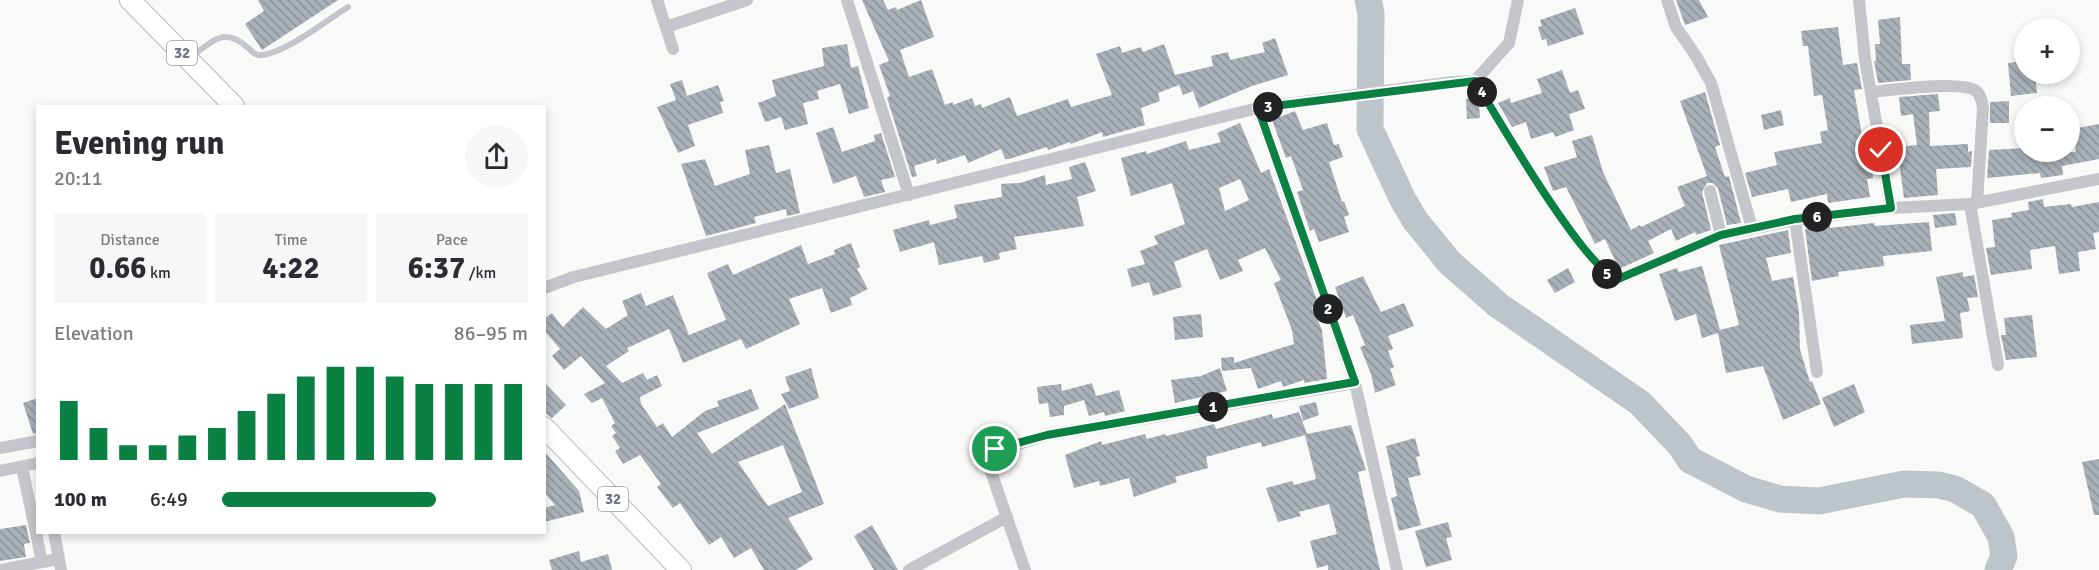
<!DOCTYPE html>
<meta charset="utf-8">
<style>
:root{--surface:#fff;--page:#f7f7f7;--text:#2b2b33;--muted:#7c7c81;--accent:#0b8043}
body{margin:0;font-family:Signika,sans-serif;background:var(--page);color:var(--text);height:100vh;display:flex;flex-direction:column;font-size:22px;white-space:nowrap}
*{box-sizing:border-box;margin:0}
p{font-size:20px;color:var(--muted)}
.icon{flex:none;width:33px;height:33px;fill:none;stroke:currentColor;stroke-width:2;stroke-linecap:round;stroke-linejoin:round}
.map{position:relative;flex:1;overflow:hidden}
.panel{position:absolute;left:36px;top:105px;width:510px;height:429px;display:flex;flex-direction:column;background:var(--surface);border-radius:0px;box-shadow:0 3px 9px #0003}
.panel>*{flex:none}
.controls{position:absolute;left:2014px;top:18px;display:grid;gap:12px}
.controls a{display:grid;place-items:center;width:66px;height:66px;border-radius:50%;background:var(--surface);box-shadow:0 3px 9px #0003;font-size:30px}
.pin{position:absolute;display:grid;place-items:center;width:51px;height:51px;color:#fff;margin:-26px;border:3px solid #fff;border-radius:50%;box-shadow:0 2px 6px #0007}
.km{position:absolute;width:30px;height:30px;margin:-15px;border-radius:50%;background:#222;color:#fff;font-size:16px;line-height:30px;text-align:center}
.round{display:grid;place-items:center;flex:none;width:63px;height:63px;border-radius:32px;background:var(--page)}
.summary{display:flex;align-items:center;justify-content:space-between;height:102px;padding:0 18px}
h1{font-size:33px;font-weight:700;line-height:45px}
.figures{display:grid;grid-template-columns:repeat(3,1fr);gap:9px;height:102px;padding:6px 18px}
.figures div{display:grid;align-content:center;border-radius:0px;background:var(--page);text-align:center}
.figures b{font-size:30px;font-weight:700}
.figures small{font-size:16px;font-weight:400}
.figures p{font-size:16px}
.chart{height:168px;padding:12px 18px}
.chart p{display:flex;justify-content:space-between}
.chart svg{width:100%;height:108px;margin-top:6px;stroke:var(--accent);stroke-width:6}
ul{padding:0 18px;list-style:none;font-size:20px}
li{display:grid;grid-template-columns:96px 72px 1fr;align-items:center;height:45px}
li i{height:15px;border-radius:8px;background:var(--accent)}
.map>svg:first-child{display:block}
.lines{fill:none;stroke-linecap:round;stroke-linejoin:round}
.river{stroke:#bdc5cb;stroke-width:27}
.building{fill:url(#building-back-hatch);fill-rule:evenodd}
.trunk-casing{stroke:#b7b9be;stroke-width:22}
.service{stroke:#c4c6cb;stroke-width:6}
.minor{stroke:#c4c6cb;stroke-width:12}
.trunk{stroke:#fff;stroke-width:20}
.route-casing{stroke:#fff;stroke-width:12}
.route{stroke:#0b8043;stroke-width:8}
.labels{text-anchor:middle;stroke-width:6;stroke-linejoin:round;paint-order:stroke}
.shield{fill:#fff;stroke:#979eab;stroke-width:1.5}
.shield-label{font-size:15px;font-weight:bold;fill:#6a7587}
</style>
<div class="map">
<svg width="2099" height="570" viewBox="0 0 2099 570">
<defs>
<pattern id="building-back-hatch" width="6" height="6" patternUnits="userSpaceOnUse" patternTransform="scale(1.5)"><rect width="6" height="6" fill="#aab0b8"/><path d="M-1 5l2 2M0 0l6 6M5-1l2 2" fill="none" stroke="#8e949b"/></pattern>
</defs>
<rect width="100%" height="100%" fill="#f9faf8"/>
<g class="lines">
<polyline class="river" points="1368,0 1371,13 1370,129 1403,200 1415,220 1449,262 1498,305 1640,403 1680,445 1690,460 1746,489 1780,499 1819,501 1904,484 1939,485 1955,489 1983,505 2001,537 2004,556 1998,570"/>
</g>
<g class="building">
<polygon points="258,0 338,0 262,50 245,24 264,11"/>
<polygon points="862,0 883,0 888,10 896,7 897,10 921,0 934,37 900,50 909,77 932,69 945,105 953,102 953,105 972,98 975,106 981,104 982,108 1010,97 1017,116 1068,99 1071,107 1112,95 1096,54 1120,46 1122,53 1141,47 1143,52 1164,44 1175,75 1213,66 1211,56 1228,52 1230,60 1265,52 1262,43 1275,38 1288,75 1252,86 1199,108 1193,91 1183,95 1179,85 1158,93 1160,101 1141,108 1145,125 1103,137 1102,132 1071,144 1070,142 1048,150 1047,147 1009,159 1005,159 1001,149 968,163 965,155 937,164 936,159 914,166 917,176 912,177 887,98 890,96 879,65 889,61"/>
<polygon points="1676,0 1699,0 1708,17 1685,25"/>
<polygon points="1575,8 1584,34 1548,46 1546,39 1542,40 1538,27 1542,26 1540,20"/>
<polygon points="1900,17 1902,64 1910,64 1911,80 1878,83 1874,61 1876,61 1875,44 1880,44 1878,20"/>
<polygon points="1838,27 1843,65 1857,63 1862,89 1854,90 1863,141 1870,141 1871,155 1873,178 1867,179 1870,197 1828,203 1827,194 1791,202 1788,189 1752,197 1745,173 1777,165 1774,152 1822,143 1820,132 1828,130 1822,95 1814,96 1808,46 1803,46 1801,31"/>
<polygon points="847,44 851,68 858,66 869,108 849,114 840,84 817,91 819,99 803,103 808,124 785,130 781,117 765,122 758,103 776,96 772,80 824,66 822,48"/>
<polygon points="2025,61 2025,74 2035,74 2037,93 2011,96 2008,63"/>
<polygon points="1562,70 1570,93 1578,90 1585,109 1569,114 1574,130 1555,137 1553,132 1531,139 1526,122 1512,127 1498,103 1510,98 1511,103 1542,93 1537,79"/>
<polygon points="682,80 687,96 718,85 724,101 720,102 723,113 688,125 695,146 678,153 657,107 676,100 670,84"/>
<polygon points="1705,92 1720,145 1715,147 1725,177 1729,176 1741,223 1727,225 1718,188 1713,183 1707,183 1702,192 1711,230 1696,235 1695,232 1676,241 1671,229 1648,241 1654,253 1619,269 1605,239 1595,244 1566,187 1553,191 1544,167 1577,157 1572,141 1592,135 1603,172 1631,230 1640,225 1641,227 1685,206 1677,187 1707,176 1680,101"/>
<polygon points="1938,94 1940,111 1929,112 1930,146 1968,144 1968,152 1972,151 1971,167 1936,169 1938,195 1904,198 1897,147 1917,145 1913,114 1901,116 1899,97"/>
<polygon points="1476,98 1479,104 1480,118 1467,119 1466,99"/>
<polygon points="2009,101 2009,123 1990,123 1990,102"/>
<polygon points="1781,110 1784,125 1764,130 1761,115"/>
<polygon points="1295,111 1303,130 1327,123 1334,145 1339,144 1343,157 1329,162 1342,202 1344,201 1349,215 1344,217 1349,232 1319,242 1314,229 1310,231 1297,192 1303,190 1291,156 1286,158 1272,120"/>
<path d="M1240,123L1261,173L1269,169L1318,303L1312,308L1322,330L1327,379L1304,383V380L1283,387L1281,381L1258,389L1251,368L1222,371L1221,358L1234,357V363L1294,344L1292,330L1274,283L1281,280L1265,248L1238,260L1243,271L1220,280L1207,249L1174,262L1182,287L1153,296L1149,282L1132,287L1127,269L1145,264L1140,251L1158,244L1154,236L1185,224L1172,183L1131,196L1121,158L1146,151L1147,154L1186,141L1189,150L1221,142L1217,133ZM1240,179L1249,200L1225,211L1219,188Z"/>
<polygon points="2099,124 2099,159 2062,166 2063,175 2041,178 2040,173 1987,178 1989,150 2025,148 2025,152 2076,152 2072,129"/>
<polygon points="833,127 842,152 875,141 874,135 881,133 895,177 881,180 885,192 864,197 856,176 833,184 816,133"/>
<polygon points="769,145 776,173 790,169 800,213 787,216 786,209 754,217 756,223 706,236 681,164 705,159 715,186 750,174 745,150"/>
<polygon points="1085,162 1096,191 1077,197 1084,226 1014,237 1017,249 999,253 1000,259 984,263 982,256 939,265 934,242 900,252 893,230 929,220 930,225 957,218 954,205 1002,197 1001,184 1020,183 1045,175 1046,185 1072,179 1069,167"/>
<polygon points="2043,199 2044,207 2071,204 2072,207 2099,202 2099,232 2093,233 2096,249 2078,252 2080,271 2059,274 2055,246 2030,250 2032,269 1991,275 1986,248 1995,247 1992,220 2012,217 2011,213 2029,210 2028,202"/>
<polygon points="1955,213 1957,225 1935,228 1933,215"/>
<polygon points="1929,222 1932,251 1883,256 1884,266 1838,272 1839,276 1812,281 1805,229 1830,224 1830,228 1874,223 1875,226"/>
<polygon points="1788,230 1791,253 1766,258 1772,281 1793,277 1799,312 1800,350 1810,382 1812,381 1821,404 1783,420 1763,366 1726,373 1718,333 1702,338 1696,314 1675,321 1659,274 1677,268 1679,272 1702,266 1720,330 1739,325 1719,245"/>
<path d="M851,243L860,267L857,269L868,289L850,298L852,305L831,313L822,288L789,299L800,324L746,349L741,339L683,363L669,329L627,348L629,351L606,366L622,383L643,373L647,380L657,375L662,386L640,397L641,404L657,427L663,423L672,437L705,411L719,406L717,401L751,389L759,409L697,433L712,454L785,404L824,504L788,518L813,559L796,570H764L751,548L734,558L721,537L709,545L680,503L673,508L657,487L661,484L640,455L623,464L615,451L620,448L612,436L616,433L611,426L615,423L602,398L592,403L584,394L605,383L581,356L564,370L552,356L560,349L544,330V319L552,313L563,327L583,307L606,329L628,315L622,301L641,293L646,306L673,295L689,335L726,320L707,273L728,264L733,275L801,245L808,264L835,254L834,250ZM783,445L802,492L768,506L738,462Z"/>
<polygon points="1568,268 1575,282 1555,293 1547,280"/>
<polygon points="1963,272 1963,277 1974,275 1978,297 1967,298 1970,311 1960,313 1963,338 1912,344 1910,325 1945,321 1936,277"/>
<polygon points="1363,276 1381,312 1404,303 1414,326 1388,336 1393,349 1388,351 1394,367 1390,369 1396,385 1375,393 1371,374 1360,347 1365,345 1353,315 1346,318 1335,287"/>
<polygon points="1201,314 1203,337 1175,340 1173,317"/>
<polygon points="2032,315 2037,357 2006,360 2001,335 2006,335 2004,318"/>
<polygon points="811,368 819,398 789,409 781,394 790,391 785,377"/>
<polygon points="1220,368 1227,391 1175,403 1171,380 1201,376"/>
<polygon points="544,382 566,405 552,418 544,412"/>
<polygon points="1092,383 1096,396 1119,390 1125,411 1105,416 1104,412 1089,416 1084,400 1064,406 1064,415 1050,417 1048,403 1039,404 1037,387 1061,384 1062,391"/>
<polygon points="1854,384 1865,412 1834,427 1822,398"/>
<polygon points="38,398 38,433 33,434 23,403"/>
<polygon points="1316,402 1319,415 1303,421 1299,406"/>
<polygon points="1299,412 1307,434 1351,425 1366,470 1358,472 1380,570 1328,570 1328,565 1317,568 1310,541 1337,534 1329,504 1299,512 1301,516 1278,522 1266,488 1292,481 1294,485 1316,479 1305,435 1262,447 1261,442 1206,457 1208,468 1175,477 1177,482 1134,497 1129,478 1100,486 1099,481 1074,488 1065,455 1101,441 1102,445 1145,434 1147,439 1165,434 1166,436 1214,424 1216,429 1272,414 1273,419"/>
<polygon points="1415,438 1420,456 1416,457 1421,475 1408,478 1421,525 1399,531 1391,498 1397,496 1386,446"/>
<polygon points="544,451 579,491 584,512 544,522 544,508 555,505 544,492"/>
<polygon points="2099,459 2099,515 2094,515 2082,462"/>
<polygon points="1448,522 1452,537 1446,538 1452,560 1426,567 1415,531"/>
<polygon points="26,525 30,543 24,544 26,557 0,561 0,529"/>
<polygon points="872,525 898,570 874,570 854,536"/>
<polygon points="579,551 581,562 608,554 612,570 552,570 549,560"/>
</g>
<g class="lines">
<defs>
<g id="trunk">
<polyline points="130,0 234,106"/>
<polyline points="544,427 681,570"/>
</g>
</defs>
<use href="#trunk" class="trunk-casing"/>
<path class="service" d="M191,57C212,42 223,26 247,47C252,51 255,56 262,55C286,53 327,20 348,7"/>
<g class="minor">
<polyline points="657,0 673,49"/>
<polyline points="847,0 909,195"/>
<polyline points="1667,0 1676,27 1696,56 1711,83 1752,228"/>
<polyline points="1859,0 1865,59 1891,208"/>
<polyline points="666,27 747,0"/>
<polyline points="1475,81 1509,43 1518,0"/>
<path d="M1871,92C1891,90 1962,80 1976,91C1981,95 1982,102 1983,108L1977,203"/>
<polyline points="1258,108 1355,383 1397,570"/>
<polyline points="1710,191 1721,235"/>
<polyline points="1970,204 1998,365"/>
<polyline points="1795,220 1817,372"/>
<path d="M544,288L574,277L1258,108L1452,82L1475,81C1497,117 1585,270 1618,279L1721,235L1795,220L1891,208L1970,204L2099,179"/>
<polyline points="0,448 38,441"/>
<polyline points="22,467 42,562"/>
<polyline points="0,471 38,463"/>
<polyline points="54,532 61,570"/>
<polyline points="1,570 58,559"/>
<polyline points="909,570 1007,517"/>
<polyline points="1025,570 987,460 989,453 1047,435 1355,383"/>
</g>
<use href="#trunk" class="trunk"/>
</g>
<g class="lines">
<defs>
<path id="route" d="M995,449L1047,435L1355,382L1258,108L1475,81C1497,117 1585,270 1618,279L1721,235L1795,219L1891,208L1881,150"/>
</defs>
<use href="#route" class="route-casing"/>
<use href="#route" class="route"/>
</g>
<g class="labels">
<g class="shield">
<rect x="167" y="41" width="30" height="24" rx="4.5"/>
<rect x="598" y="487" width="30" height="24" rx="4.5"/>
</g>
<g class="shield-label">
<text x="182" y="58">32</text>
<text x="613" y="504">32</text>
</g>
</g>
</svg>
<div class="controls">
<a>+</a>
<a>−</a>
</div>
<div class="pin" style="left:995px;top:449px;background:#1e9e55"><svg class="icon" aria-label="arrive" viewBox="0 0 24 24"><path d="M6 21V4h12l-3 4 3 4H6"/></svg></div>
<div class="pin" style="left:1881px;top:150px;background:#d93025"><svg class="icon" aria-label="check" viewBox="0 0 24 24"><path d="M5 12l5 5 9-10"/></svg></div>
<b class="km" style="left:1213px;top:407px">1</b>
<b class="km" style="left:1328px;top:309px">2</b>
<b class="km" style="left:1268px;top:107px">3</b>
<b class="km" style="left:1482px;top:92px">4</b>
<b class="km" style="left:1607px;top:274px">5</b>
<b class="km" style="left:1817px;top:217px">6</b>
<section class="panel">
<div class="summary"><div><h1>Evening run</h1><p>20:11</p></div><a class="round"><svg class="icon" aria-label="share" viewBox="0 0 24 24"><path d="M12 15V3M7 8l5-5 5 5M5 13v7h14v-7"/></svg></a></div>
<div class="figures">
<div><p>Distance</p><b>0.66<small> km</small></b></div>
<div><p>Time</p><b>4:22</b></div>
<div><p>Pace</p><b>6:37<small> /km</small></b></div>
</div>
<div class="chart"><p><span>Elevation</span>86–95 m</p>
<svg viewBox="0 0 160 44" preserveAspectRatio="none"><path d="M5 44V20M15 44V31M25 44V38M35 44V38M45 44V34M55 44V31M65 44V24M75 44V17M85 44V10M95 44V6M105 44V6M115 44V10M125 44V13M135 44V13M145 44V13M155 44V13"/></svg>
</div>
<ul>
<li><b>100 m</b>6:49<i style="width:70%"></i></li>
</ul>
</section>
</div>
